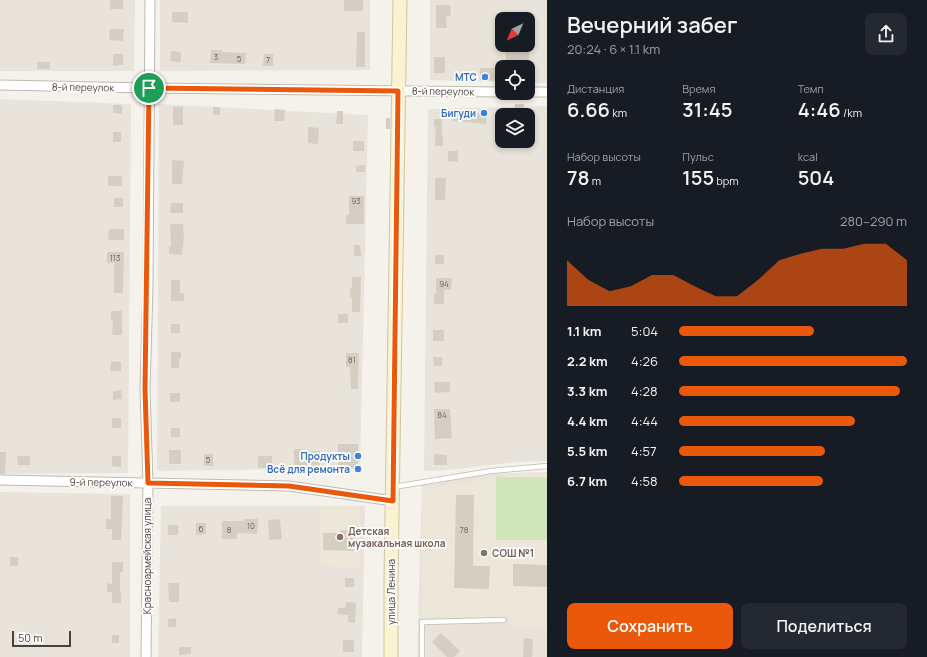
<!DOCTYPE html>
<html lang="ru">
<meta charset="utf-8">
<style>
:root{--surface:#171b24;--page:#242831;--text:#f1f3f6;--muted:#9ea1a6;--accent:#ea580c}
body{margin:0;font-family:Manrope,sans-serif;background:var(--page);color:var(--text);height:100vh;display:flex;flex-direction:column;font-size:15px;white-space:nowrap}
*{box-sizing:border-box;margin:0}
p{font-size:13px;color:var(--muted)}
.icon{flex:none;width:22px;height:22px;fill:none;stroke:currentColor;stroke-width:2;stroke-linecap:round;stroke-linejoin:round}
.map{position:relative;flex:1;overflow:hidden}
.sheet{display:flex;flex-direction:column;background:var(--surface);width:380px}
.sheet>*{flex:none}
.needle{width:26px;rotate:224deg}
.tools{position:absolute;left:495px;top:12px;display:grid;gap:8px}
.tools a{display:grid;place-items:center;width:40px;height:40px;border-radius:8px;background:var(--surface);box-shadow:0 2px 6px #0003;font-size:20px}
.scale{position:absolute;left:12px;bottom:10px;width:59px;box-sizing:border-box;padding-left:4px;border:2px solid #49443a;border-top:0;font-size:11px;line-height:14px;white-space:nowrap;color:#49443a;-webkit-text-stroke:3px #fff;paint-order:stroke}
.pin{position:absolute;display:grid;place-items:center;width:34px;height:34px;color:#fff;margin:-17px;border:2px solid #fff;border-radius:50%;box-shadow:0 1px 4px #0007}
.round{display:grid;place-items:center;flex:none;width:42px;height:42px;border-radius:8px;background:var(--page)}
.head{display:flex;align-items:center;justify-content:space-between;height:68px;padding:0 20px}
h1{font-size:22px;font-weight:600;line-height:30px}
.figures{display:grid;grid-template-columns:repeat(3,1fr);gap:6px;height:68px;padding:4px 20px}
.figures div{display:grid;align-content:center}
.figures b{font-size:20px;font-weight:600}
.figures small{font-size:11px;font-weight:400}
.figures p{font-size:11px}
.chart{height:112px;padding:8px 20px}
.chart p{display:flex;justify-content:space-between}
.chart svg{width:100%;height:72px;margin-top:4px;fill:var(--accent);opacity:.7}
.cta{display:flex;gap:8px;margin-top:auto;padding:8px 20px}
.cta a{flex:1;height:46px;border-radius:8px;background:var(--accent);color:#fff;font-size:16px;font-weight:600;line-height:46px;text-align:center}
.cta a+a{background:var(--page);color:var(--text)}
ul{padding:0 20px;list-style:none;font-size:13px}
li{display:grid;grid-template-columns:64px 48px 1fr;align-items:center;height:30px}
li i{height:10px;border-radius:5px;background:var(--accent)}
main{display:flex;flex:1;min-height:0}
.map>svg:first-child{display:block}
.residential{fill:#e8e4db;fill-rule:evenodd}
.education{fill:#ece7d8}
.green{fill:#d0e5b9}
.building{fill:#d5cfc3}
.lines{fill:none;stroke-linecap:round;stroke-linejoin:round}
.lane-casing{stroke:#c0baaf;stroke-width:6}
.street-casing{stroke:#c0baaf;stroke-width:11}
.secondary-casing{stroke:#d0c5a0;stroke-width:15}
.lane{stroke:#fff;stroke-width:4.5}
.street{stroke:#fff;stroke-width:9}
.secondary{stroke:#faf2d1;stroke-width:13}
.route-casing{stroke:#fff;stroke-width:8}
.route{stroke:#ea580c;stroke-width:5}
.shop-dot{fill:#3f7fe0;stroke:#fff;stroke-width:1.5}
.education-dot{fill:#8d6e63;stroke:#fff;stroke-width:1.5}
.labels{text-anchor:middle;stroke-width:3.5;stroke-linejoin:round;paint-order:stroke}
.number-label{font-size:8px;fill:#6c675c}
.shop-label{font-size:10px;font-weight:bold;fill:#366cbe;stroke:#fff;text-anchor:end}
.street-label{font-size:10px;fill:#49443a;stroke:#fff}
.education-label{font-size:10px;font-weight:bold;fill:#785e54;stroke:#fff;text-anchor:start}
</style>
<main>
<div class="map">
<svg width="547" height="657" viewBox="0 0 547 657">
<rect width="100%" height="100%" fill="#f5f2ec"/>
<g class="residential">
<polygon points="0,0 135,0 134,71 0,71"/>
<polygon points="160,0 370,0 370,70 160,71"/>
<path d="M430,0H547V83H528V67H502V82L430,80ZM502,19H528V45H502Z"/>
<polygon points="0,99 131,104 128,473 0,474"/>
<polygon points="159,104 368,115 360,468 157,471"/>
<path d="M547,106V461L516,462L449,470L424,471L428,109ZM502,115H528V141H502Z"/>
<polygon points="547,472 547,657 417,657 422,482 481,474"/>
<polygon points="0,492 130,494 130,657 0,657"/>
<polygon points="161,506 365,506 362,657 158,657"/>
</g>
<g class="education">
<polygon points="516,474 547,474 547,626 510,626 510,617 422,617 422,490"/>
<polygon points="320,507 360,508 360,568 321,566"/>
</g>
<rect class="green" x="496" y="477" width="51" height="63"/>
<g class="building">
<rect x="110" y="0" width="13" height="9"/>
<rect x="344" y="0" width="19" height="11"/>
<polygon points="436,5 450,5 451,16 446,16 447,28 436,28"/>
<polygon points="172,12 188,12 188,23 172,22"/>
<polygon points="110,29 124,29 123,41 109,40"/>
<polygon points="357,32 365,32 365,67 356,67"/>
<rect x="506" y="45" width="23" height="22"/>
<polygon points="211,50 222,50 222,52 246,53 245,64 210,63"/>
<polygon points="171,51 181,52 181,62 170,61"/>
<polygon points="113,54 123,54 123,65 113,66"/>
<polygon points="264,54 273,54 273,66 263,66"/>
<rect x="434" y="57" width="11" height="16"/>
<rect x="37" y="62" width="13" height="7"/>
<polygon points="480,68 499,68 499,81 480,80"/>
<polygon points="515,104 524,104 524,111 521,111 521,115 514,115"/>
<polygon points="113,105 122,105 122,114 113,113"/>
<rect x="173" y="107" width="10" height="18"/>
<rect x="213" y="107" width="7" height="8"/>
<polygon points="275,109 285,110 284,121 274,121"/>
<polygon points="337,111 343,111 343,124 336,124"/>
<polygon points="453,111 486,113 486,124 453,121"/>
<rect x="386" y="118" width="4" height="11"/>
<polygon points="434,119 442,119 442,137 443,137 443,146 435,146 436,127 434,127"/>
<polygon points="308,127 319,128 318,144 308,143"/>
<rect x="113" y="132" width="8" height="10"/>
<rect x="353" y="141" width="11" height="10"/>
<polygon points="448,151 458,151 458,162 448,161"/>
<polygon points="172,160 184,161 182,184 172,184"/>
<polygon points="365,165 365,172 356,172 356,166"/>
<rect x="108" y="176" width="14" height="10"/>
<polygon points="435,178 446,178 445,200 435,200"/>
<polygon points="349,196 364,196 364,224 346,224 346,215 349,215"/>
<rect x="114" y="198" width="9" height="9"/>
<polygon points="171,203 183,203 183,213 170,213"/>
<polygon points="170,224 183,224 184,237 182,255 169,254 169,247 171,247"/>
<polygon points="109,229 124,229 124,240 108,240"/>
<polygon points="354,245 360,245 361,256 354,256"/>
<polygon points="107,252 124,252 123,293 114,293 114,263 107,263"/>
<rect x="435" y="255" width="9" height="9"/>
<polygon points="352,277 361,277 360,312 352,312 352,297 350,297 350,288 352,288"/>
<polygon points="436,278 452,278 451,290 444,290 444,304 434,304 434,294 436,294"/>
<polygon points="171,280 180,280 180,293 184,293 184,301 171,301"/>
<polygon points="111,311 122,311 122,335 112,335 113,321 111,321"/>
<rect x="338" y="314" width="10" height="9"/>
<rect x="171" y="324" width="9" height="9"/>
<rect x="433" y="330" width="11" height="11"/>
<polygon points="171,352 181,352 181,359 179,359 179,368 171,368"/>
<polygon points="346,353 359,353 358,389 351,389 350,367 346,367"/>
<polygon points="433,357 442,357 442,366 434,366"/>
<polygon points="111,361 121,362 121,371 110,371"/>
<polygon points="434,382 450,382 450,392 435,393"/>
<polygon points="121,390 122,399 113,400 113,391"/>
<rect x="170" y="393" width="10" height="9"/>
<polygon points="434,409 450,409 452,438 435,439"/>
<rect x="112" y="418" width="9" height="10"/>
<rect x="171" y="428" width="9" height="9"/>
<rect x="338" y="444" width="20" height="25"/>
<polygon points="294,449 303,449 303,451 320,451 320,466 294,465"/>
<rect x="169" y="450" width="12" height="14"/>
<polygon points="0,452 6,452 5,474 0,474"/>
<rect x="204" y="454" width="9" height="12"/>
<polygon points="434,454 447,455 447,465 434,465"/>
<polygon points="17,456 30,456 30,465 18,465"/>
<polygon points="112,456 121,456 121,467 112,466"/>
<rect x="258" y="456" width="14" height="12"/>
<polygon points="456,495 474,495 473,566 490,566 489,589 454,588"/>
<polygon points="111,496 123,496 121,540 112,540 112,529 106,529 106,519 111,519"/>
<polygon points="244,519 258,519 257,534 237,533 237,539 222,539 222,521 244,521"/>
<polygon points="280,519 282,539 269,540 268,520"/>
<polygon points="196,523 206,523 206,534 196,535"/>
<rect x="168" y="525" width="10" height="10"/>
<polygon points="340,530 355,531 354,551 323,550 323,533 340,533"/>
<rect x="10" y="557" width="8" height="9"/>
<polygon points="112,562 123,562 123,572 120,572 120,593 121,593 121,603 112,603 112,592 107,592 107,583 112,584"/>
<polygon points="513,564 547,565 547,587 513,586"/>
<rect x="345" y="578" width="9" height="9"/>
<polygon points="168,583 179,583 179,602 169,602"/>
<polygon points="346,602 356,603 355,623 348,622 348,615 337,614 338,608 345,608"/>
<polygon points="176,618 176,627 168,627 168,619"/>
<polygon points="441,633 460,651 454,657 447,657 432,642"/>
<rect x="112" y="635" width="7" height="8"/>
<polygon points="524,638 533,639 532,657 523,657"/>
<rect x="343" y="640" width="11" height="12"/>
<polygon points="179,647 191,647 191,654 179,655"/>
</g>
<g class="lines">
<defs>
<g id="lane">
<polyline points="394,487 491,471 547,466"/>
<polyline points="422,657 422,622 504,620"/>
</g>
<g id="street">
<polyline points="0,85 149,88 502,92"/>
<polyline points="528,92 547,92"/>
<polyline points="0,480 289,486 393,501"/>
<polyline points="146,657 148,483 145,389 148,286 150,0"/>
</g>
<polyline id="secondary" points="391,657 391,580 400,0"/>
</defs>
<use href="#lane" class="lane-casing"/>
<use href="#street" class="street-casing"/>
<use href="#secondary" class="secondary-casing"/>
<use href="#lane" class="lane"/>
<use href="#street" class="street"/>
<use href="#secondary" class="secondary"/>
</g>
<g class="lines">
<defs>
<polygon id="route" points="149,88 398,91 393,501 289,486 148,483 145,389"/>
</defs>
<use href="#route" class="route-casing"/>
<use href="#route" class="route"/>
</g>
<g class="shop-dot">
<circle cx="485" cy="77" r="4"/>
<circle cx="484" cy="113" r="4"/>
<circle cx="358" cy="456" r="4"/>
<circle cx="358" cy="469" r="4"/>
</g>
<g class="education-dot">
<circle cx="340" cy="537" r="4"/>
<circle cx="484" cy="553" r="4"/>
</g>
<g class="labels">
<g class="number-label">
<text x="216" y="60">3</text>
<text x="239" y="62">5</text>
<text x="268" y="63">7</text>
<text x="356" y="204">93</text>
<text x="115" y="261">113</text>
<text x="444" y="287">94</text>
<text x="352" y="363">81</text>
<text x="442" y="418">84</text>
<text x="208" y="463">5</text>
<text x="251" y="529">10</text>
<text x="201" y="532">6</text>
<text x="229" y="533">8</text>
<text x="464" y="533">78</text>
</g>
<g class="shop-label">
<text x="477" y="81">МТС</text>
<text x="476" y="117">Бигуди</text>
<text x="350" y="460">Продукты</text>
<text x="350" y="473">Всё для ремонта</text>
</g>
<g class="street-label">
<text transform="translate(83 87) rotate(1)" y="4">8-й переулок</text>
<text transform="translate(443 91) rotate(1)" y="4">8-й переулок</text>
<text transform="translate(101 482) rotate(1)" y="4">9-й переулок</text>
<text transform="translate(147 556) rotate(-90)" y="4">Красноармейская улица</text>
<text transform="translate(391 592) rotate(-90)" y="4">улица Ленина</text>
</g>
<g class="education-label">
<text x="348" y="535">Детская<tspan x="348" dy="12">музакальная школа</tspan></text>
<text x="492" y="557">СОШ №1</text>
</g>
</g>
</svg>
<div class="tools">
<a><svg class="needle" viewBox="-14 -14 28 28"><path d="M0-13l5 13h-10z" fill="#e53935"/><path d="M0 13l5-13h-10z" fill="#9ea1a6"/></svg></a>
<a><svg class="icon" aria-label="locate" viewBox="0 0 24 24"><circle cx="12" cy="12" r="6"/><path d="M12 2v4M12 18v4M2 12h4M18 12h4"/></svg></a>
<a><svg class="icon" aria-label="layers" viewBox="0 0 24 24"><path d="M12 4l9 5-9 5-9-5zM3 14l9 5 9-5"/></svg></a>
</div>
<div class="scale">50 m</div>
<div class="pin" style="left:149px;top:88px;background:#1e9e55"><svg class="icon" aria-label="arrive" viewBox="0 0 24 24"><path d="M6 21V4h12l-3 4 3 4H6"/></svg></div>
</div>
<section class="sheet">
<div class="head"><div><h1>Вечерний забег</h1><p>20:24 · 6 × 1.1 km</p></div><a class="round"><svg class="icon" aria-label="share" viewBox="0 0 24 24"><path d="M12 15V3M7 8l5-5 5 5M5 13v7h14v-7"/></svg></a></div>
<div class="figures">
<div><p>Дистанция</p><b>6.66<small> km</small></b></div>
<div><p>Время</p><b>31:45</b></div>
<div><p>Темп</p><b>4:46<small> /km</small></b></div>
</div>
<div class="figures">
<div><p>Набор высоты</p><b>78<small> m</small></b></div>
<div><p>Пульс</p><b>155<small> bpm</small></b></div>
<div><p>kcal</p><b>504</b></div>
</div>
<div class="chart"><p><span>Набор высоты</span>280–290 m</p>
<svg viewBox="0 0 160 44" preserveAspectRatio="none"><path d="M0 44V16L10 28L20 35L30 32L40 25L50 25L60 32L70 38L80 38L90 28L100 16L110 12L120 9L130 9L140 6L150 6L160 16V44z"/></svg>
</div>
<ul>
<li><b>1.1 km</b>5:04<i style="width:59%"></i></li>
<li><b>2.2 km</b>4:26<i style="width:100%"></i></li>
<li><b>3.3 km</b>4:28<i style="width:97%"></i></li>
<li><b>4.4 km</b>4:44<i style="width:77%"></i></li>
<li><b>5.5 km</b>4:57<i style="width:64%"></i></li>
<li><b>6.7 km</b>4:58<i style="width:63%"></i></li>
</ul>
<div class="cta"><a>Сохранить</a><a>Поделиться</a></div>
</section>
</main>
